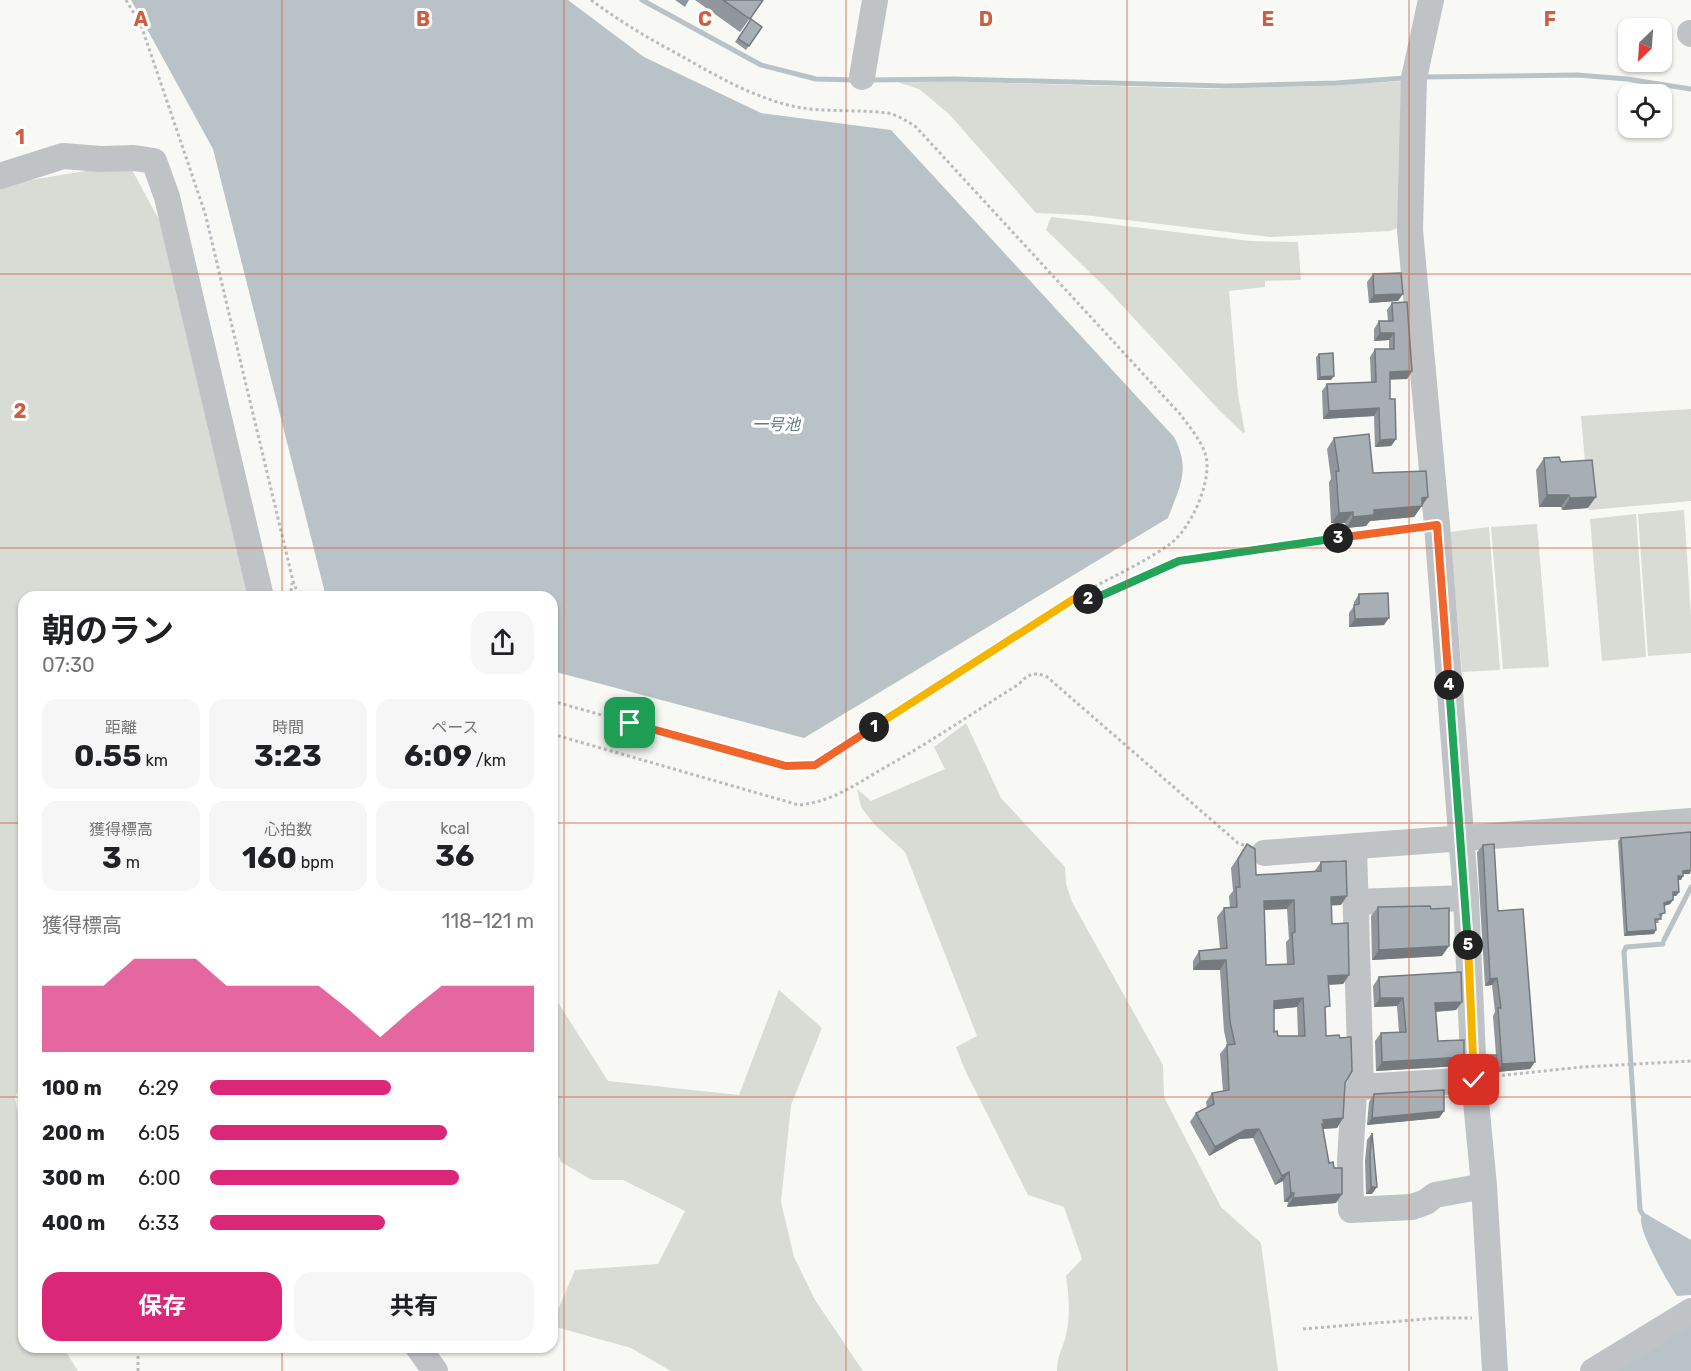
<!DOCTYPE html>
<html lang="ja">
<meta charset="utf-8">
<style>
:root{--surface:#fff;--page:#f6f6f6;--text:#202124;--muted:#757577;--accent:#db2777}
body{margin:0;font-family:Rubik,"Noto Sans JP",sans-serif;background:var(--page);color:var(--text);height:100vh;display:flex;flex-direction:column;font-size:22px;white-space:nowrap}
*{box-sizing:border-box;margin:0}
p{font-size:20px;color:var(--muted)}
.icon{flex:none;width:33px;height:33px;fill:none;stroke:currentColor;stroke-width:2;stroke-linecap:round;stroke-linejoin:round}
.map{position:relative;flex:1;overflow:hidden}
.panel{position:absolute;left:18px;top:591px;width:540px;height:762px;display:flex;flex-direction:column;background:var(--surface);border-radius:18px;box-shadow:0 2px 4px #0004}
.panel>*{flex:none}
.needle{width:39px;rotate:205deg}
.fabs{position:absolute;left:1618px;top:18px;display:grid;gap:12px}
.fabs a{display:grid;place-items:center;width:54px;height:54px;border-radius:12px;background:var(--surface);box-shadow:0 2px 4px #0004;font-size:30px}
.pin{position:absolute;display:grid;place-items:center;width:51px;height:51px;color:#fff;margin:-26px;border-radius:12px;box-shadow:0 3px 9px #0006}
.km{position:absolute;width:30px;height:30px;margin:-15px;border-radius:50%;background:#222;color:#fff;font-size:16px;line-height:30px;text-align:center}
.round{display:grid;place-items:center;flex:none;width:63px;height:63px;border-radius:18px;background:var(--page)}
.summary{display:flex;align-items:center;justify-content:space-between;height:102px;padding:0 24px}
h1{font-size:33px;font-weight:700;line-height:45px}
.metrics{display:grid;grid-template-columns:repeat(3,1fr);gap:9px;height:102px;padding:6px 24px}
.metrics div{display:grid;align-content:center;border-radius:15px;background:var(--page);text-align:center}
.metrics b{font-size:30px;font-weight:700}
.metrics small{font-size:16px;font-weight:400}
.metrics p{font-size:16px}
.chart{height:168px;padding:12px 24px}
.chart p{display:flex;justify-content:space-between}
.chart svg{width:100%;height:108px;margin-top:6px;fill:var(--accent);opacity:.7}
.primary-button{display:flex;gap:12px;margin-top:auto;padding:12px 24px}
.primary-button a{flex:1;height:69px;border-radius:18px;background:var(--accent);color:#fff;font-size:24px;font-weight:700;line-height:69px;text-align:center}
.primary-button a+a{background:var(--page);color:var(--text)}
ul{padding:0 24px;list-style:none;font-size:20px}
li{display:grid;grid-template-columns:96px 72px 1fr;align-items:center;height:45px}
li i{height:15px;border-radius:8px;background:var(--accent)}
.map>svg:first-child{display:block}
.green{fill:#d8dcd5}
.water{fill:#b9c3c7}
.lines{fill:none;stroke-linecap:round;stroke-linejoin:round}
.stream{stroke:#b9c3c7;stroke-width:5}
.path{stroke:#b9bcbe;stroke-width:3;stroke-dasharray:3 3;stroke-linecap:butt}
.minor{stroke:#bfc3c6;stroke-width:26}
.wall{fill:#90969b;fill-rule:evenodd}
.shaded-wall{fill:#757a7e}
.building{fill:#a7aeb4;stroke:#757a7e;stroke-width:1.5;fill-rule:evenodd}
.split-1-casing{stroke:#fff;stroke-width:12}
.split-2-casing{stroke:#fff;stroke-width:12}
.split-3-casing{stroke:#fff;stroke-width:12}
.split-4-casing{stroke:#fff;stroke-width:12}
.split-5-casing{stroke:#fff;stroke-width:12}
.split-6-casing{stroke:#fff;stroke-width:12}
.split-1{stroke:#f0652b;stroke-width:8}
.split-2{stroke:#f5b400;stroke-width:8}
.split-3{stroke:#22a559;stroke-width:8}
.split-4{stroke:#f0652b;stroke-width:8}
.split-5{stroke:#22a559;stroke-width:8}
.split-6{stroke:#f5b400;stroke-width:8}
.grid{fill:none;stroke:#cf5e3e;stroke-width:1.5;stroke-opacity:0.55}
.labels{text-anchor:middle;stroke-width:6;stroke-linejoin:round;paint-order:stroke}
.water-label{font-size:16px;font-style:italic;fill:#66787f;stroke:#fff}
.grid-label{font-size:20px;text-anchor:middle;font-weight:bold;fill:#cf5e3e;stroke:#fff;stroke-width:6;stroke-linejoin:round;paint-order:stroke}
</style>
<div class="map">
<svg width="1691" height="1371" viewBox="0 0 1691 1371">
<rect width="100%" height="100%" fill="#f8f8f5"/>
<g class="green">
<polygon points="942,81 1213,89 1318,86 1407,81 1400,227 1390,231 1270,237 1084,215 1036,213 949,114 919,89 897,82"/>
<polygon points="110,167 131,168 165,231 250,597 24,597 24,1077 15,1098 24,1144 24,1347 63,1347 78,1371 0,1371 0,185"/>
<polygon points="1051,217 1250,241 1298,242 1301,280 1265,281 1265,287 1229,291 1238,395 1245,432 1243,433 1220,411 1104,286 1046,230"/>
<polygon points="1691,409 1691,501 1589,510 1581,416"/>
<polygon points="1684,510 1691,616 1691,653 1648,656 1638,514"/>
<polygon points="1636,514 1646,657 1602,661 1590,519"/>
<polygon points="1537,524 1549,667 1503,669 1491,527"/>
<polygon points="1489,527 1500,670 1462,672 1450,532"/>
<path d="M966,723L1001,798L1065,867L1066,884L1072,902L1163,1065L1164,1097L1221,1207L1261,1243L1278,1371H1057C1057,1357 1061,1352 1065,1339C1071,1318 1069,1297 1066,1276L1082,1259L1064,1207L1028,1195L964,1068L956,1047L977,1036L905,852L874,824L861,807L857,789L871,801L945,769L934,747Z"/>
<polygon points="779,990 822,1028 791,1105 781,1202 794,1257 815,1300 863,1371 671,1371 631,1348 552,1326 552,1316 556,1314 575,1270 658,1264 685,1211 623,1180 592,1180 561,1162 552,1141 552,993 608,1081 739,1095"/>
</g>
<g class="water">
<path d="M131,0H568L644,57L761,113L891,130L1174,437C1191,469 1180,486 1168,518L804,738L552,671V597H326L213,149Z"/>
<path d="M1646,1214L1691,1240V1295L1677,1296C1668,1283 1639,1233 1641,1218Z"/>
<polygon points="1691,1319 1691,1371 1607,1371"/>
</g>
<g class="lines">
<g class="stream">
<polyline points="642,0 761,65 816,79 857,80"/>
<polyline points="1422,77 1577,75 1627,79 1691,89"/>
<polyline points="869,80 953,79 1225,86 1336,83 1405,78"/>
<polyline points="1664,940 1691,887"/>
<polyline points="1647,1221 1640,1210 1624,952 1626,947 1663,944"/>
</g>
<g class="path">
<polyline points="126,0 141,25 205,213 293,581 299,597"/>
<path d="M591,0C618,20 646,37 676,53C713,74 750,96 792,106C823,113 856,109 887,113C898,115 907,121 916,127L1180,414C1189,426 1200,439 1205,453C1214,478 1191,529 1170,544C1145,562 1114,576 1086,591"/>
<polyline points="290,597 292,583"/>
<polyline points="552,701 786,767 815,765 1086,591 1089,601 1179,561 1230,553 1417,527"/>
<path d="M552,734L799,805C831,802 855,785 882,769C929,743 973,713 1019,684C1028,674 1033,672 1046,676L1238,843L1246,846"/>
<polyline points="1496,1076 1582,1067 1691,1061"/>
<polyline points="1303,1329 1437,1318 1472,1318"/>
<polyline points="138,1371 138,1347"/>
</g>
<g class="minor">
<polyline points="1431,0 1414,78 1410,230 1437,525 1466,898 1474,1080 1484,1186 1495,1371"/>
<polyline points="1690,33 1691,34"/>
<polyline points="862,77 875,0"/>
<polyline points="0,176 63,156 101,159 134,158 154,161 167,197 261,597"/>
<polyline points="1354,847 1361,1087 1474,1080"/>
<polyline points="1264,853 1691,821"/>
<polyline points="1356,902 1466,898"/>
<polyline points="1361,1087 1354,1093 1350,1161 1351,1210 1412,1207 1426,1202 1435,1195 1484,1186"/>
<polyline points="418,1347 435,1371"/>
<polyline points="1593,1371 1691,1311"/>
</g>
</g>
<g class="wall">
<polygon points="675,0 689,0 685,7"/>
<polygon points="695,0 763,0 740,32"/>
<polygon points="751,19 762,27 746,50 735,42"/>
<polygon points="1373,274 1398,301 1369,303 1367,282"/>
<polygon points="1392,303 1412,371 1407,379 1390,379 1390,399 1396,439 1391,446 1375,447 1374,416 1323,419 1322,391 1327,384 1371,382 1370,357 1375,349 1389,349 1389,340 1374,341 1374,329 1379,321 1388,321 1387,310"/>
<polygon points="1319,354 1331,380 1317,380 1316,357"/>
<polygon points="1334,438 1373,473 1428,497 1414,517 1370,521 1366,526 1346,528 1345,523 1331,523 1329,482 1331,479 1327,449"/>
<polygon points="1544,458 1561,462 1588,508 1562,510 1561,507 1539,507 1536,470"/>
<polygon points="1359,594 1384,625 1349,627 1349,613 1354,606 1354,602"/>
<polygon points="1621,838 1690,874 1683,874 1681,880 1678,880 1679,892 1676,896 1673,896 1673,900 1670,904 1664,906 1662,917 1660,917 1658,923 1656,923 1654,934 1624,936 1618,841"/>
<path d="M1247,844L1256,875L1314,872L1321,862L1341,905H1331L1332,924L1349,975L1343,984L1328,985L1325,1013L1326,1036L1345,1083L1343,1118L1337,1128L1323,1129L1329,1163L1334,1168L1342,1194L1336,1203L1287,1207L1288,1202H1284L1283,1181L1275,1185L1253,1138L1239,1139L1209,1156L1190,1122L1196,1113L1207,1108L1206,1102L1212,1093L1223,1091L1220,1054L1227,1045L1224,1031L1220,970H1193V961L1199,951L1220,949L1217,917L1224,908H1230L1229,896L1233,891L1231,868ZM1287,909L1289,939L1286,942L1287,965H1266L1264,910ZM1297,1007L1298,1036H1278L1274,1032V1009Z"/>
<polygon points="1483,845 1498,911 1530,1069 1497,1072 1497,1070 1495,1073 1489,1074 1488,1059 1491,1055 1496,1055 1493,1016 1495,1012 1492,985 1485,986 1477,852"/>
<polygon points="1378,907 1442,956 1372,960 1371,916"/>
<polygon points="1379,977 1462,1002 1456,1010 1436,1012 1438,1041 1458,1066 1376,1071 1375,1041 1381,1033 1399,1032 1397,1006 1374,1007 1373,986"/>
<polygon points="1374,1094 1444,1111 1439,1118 1367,1125 1369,1102"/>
<polygon points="1372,1133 1372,1194 1366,1194 1365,1161 1367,1140"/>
</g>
<g class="shaded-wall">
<polygon points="1403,294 1398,301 1369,303 1374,295"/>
<polygon points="1380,333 1394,333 1389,340 1374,341"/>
<polygon points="1412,371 1407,379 1384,380 1390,372"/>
<polygon points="1334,376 1331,380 1317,380 1320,377"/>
<polygon points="1379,408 1374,416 1323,419 1329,411"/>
<polygon points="1396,439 1391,446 1375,447 1380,440"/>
<polygon points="1547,495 1569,495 1561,507 1539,507"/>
<polygon points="1428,497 1414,517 1370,521 1366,526 1346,528 1353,517 1374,510"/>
<polygon points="1596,497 1588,508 1562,510 1570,498"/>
<polygon points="1353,512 1345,523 1331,523 1339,513"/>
<polygon points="1389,618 1384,625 1349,627 1355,619"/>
<polygon points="1691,870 1690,874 1680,874 1683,871"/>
<polygon points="1678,876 1683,876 1681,880 1675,880"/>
<polygon points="1673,892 1679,892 1676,896 1670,896"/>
<polygon points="1347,896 1341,905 1324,906 1331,897"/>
<polygon points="1294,900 1287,909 1258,910 1264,901"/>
<polygon points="1673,900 1670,904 1661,907 1664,903"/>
<polygon points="1656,930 1654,934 1624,936 1627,932"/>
<polygon points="1449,946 1442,956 1372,960 1379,950"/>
<polygon points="1226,960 1220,970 1193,970 1200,961"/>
<polygon points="1349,975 1343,984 1321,985 1328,976"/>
<polygon points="1497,978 1492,985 1485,986 1490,979"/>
<polygon points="1303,998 1297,1007 1267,1010 1274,1001"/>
<polygon points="1380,998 1403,998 1397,1006 1374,1007"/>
<polygon points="1462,1002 1456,1010 1429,1012 1435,1003"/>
<polygon points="1464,1057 1458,1066 1376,1071 1382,1062"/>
<polygon points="1535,1062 1530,1069 1497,1072 1502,1064"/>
<polygon points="1491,1070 1497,1070 1495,1073 1489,1074"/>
<polygon points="1444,1111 1439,1118 1367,1125 1372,1118"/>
<polygon points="1343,1118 1337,1128 1320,1129 1323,1120"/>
<polygon points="1259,1129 1253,1138 1239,1139 1209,1156 1215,1147 1245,1130"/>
<polygon points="1289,1172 1283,1181 1275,1185 1282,1176"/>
<polygon points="1371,1187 1377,1187 1372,1194 1366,1194"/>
<polygon points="1291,1193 1294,1193 1288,1202 1284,1202"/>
<polygon points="1342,1194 1336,1203 1287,1207 1293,1198"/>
</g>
<g class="building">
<polygon points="723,0 763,0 750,19"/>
<polygon points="751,19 762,27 749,46 738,39"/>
<polygon points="1401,273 1403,294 1374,295 1373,274"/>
<polygon points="1407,302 1412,371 1390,372 1390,399 1395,399 1396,439 1380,440 1379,408 1329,411 1327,384 1376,382 1375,349 1394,349 1394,333 1380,333 1379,321 1393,321 1392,303"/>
<polygon points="1333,353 1334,376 1320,377 1319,354"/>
<polygon points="1369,434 1373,473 1426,471 1428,497 1422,498 1422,506 1374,510 1374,515 1353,517 1353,512 1339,513 1336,471 1339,471 1334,438"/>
<polygon points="1559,457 1561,462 1592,460 1596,497 1570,498 1569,495 1547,495 1544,458"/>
<polygon points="1388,593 1389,618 1355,619 1354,605 1359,604 1359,594"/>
<polygon points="1691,832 1691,870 1683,871 1683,876 1678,876 1679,892 1673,892 1673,900 1664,903 1665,913 1660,914 1661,919 1655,919 1656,930 1627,932 1621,838"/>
<path d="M1247,844L1255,849L1256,875L1321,871V862L1346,861L1347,896L1331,897L1332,924L1348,923L1349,975L1328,976L1330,1006L1325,1007L1326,1036L1339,1035L1340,1038L1351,1037L1352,1071L1345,1083L1343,1118L1323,1120L1324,1124H1322L1329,1163L1333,1162L1334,1168H1342V1194L1293,1198L1294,1193H1291L1289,1172L1282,1176L1259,1129L1245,1130L1215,1147L1196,1113L1214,1104L1212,1093L1229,1090L1227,1045L1235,1044L1230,1022L1226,960L1200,961L1199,951L1227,948L1224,908L1237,907L1236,887H1240L1238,859ZM1294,900L1295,932L1292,933L1294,964L1266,965L1264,901ZM1303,998L1305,1036H1278L1277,1031L1274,1032V1001Z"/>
<polygon points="1494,844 1498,911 1523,909 1535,1062 1502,1064 1498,1008 1501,1008 1497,978 1490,979 1483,845"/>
<polygon points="1430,906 1431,909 1449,908 1449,946 1379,950 1378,907"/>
<polygon points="1461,972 1462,1002 1435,1003 1438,1041 1464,1040 1464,1057 1382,1062 1381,1033 1406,1032 1403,998 1380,998 1379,977"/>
<polygon points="1491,1055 1496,1055 1497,1070 1491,1070"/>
<polygon points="1444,1090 1444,1111 1372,1118 1374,1094"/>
<polygon points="1372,1133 1377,1187 1371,1187 1370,1154"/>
</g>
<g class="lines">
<defs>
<polyline id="split-1" points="630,723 786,766 815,765 874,727"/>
<polyline id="split-2" points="874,727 1086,591 1088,599"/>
<polyline id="split-3" points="1088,599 1089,601 1179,561 1338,538"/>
<polyline id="split-4" points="1338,538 1437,525 1449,685"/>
<polyline id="split-5" points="1449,685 1468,945"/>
<polyline id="split-6" points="1468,945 1474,1080"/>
</defs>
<use href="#split-1" class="split-1-casing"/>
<use href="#split-2" class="split-2-casing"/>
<use href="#split-3" class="split-3-casing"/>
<use href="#split-4" class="split-4-casing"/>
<use href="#split-5" class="split-5-casing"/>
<use href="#split-6" class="split-6-casing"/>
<use href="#split-1" class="split-1"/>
<use href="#split-2" class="split-2"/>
<use href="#split-3" class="split-3"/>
<use href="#split-4" class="split-4"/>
<use href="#split-5" class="split-5"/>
<use href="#split-6" class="split-6"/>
</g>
<path class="grid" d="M282,0V597M564,0V1371M846,0V1371M1127,0V1371M1409,0V1371M0,274H1691M0,548H1691M0,823H24M552,823H1691M0,1097H24M552,1097H1691M282,1347V1371"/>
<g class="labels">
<g class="water-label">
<text x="776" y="430">一号池</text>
</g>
</g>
<g class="grid-label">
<text x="141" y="26">A</text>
<text x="423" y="26">B</text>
<text x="705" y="26">C</text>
<text x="986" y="26">D</text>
<text x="1268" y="26">E</text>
<text x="1550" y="26">F</text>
<text x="20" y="144">1</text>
<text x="20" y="418">2</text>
</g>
</svg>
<div class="fabs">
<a><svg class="needle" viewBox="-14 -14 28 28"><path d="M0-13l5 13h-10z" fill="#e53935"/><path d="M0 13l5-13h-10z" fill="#757577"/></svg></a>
<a><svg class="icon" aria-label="locate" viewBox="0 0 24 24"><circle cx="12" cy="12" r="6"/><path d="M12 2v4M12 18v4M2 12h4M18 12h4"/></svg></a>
</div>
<div class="pin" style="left:630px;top:723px;background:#1e9e55"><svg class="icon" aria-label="arrive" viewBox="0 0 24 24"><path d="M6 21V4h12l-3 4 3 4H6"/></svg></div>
<div class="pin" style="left:1474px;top:1080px;background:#d93025"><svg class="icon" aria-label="check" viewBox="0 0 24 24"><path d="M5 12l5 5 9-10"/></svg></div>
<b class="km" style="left:874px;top:727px">1</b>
<b class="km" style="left:1088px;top:599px">2</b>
<b class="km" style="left:1338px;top:538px">3</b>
<b class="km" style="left:1449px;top:685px">4</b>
<b class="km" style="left:1468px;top:945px">5</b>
<section class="panel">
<div class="summary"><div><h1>朝のラン</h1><p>07:30</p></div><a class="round"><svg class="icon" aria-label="share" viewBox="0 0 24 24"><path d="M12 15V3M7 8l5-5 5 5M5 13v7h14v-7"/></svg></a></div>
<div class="metrics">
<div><p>距離</p><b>0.55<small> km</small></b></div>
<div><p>時間</p><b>3:23</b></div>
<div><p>ペース</p><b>6:09<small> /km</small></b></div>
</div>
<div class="metrics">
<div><p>獲得標高</p><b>3<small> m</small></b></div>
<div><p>心拍数</p><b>160<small> bpm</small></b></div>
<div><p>kcal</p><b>36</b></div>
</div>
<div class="chart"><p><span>獲得標高</span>118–121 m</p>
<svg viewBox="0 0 160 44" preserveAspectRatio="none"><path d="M0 44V17L10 17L20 17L30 6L40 6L50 6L60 17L70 17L80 17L90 17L100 27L110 38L120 27L130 17L140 17L150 17L160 17V44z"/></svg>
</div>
<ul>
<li><b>100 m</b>6:29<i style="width:56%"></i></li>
<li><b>200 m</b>6:05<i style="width:73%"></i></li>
<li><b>300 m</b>6:00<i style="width:77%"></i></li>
<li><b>400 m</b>6:33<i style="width:54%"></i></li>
</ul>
<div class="primary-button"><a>保存</a><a>共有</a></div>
</section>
</div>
